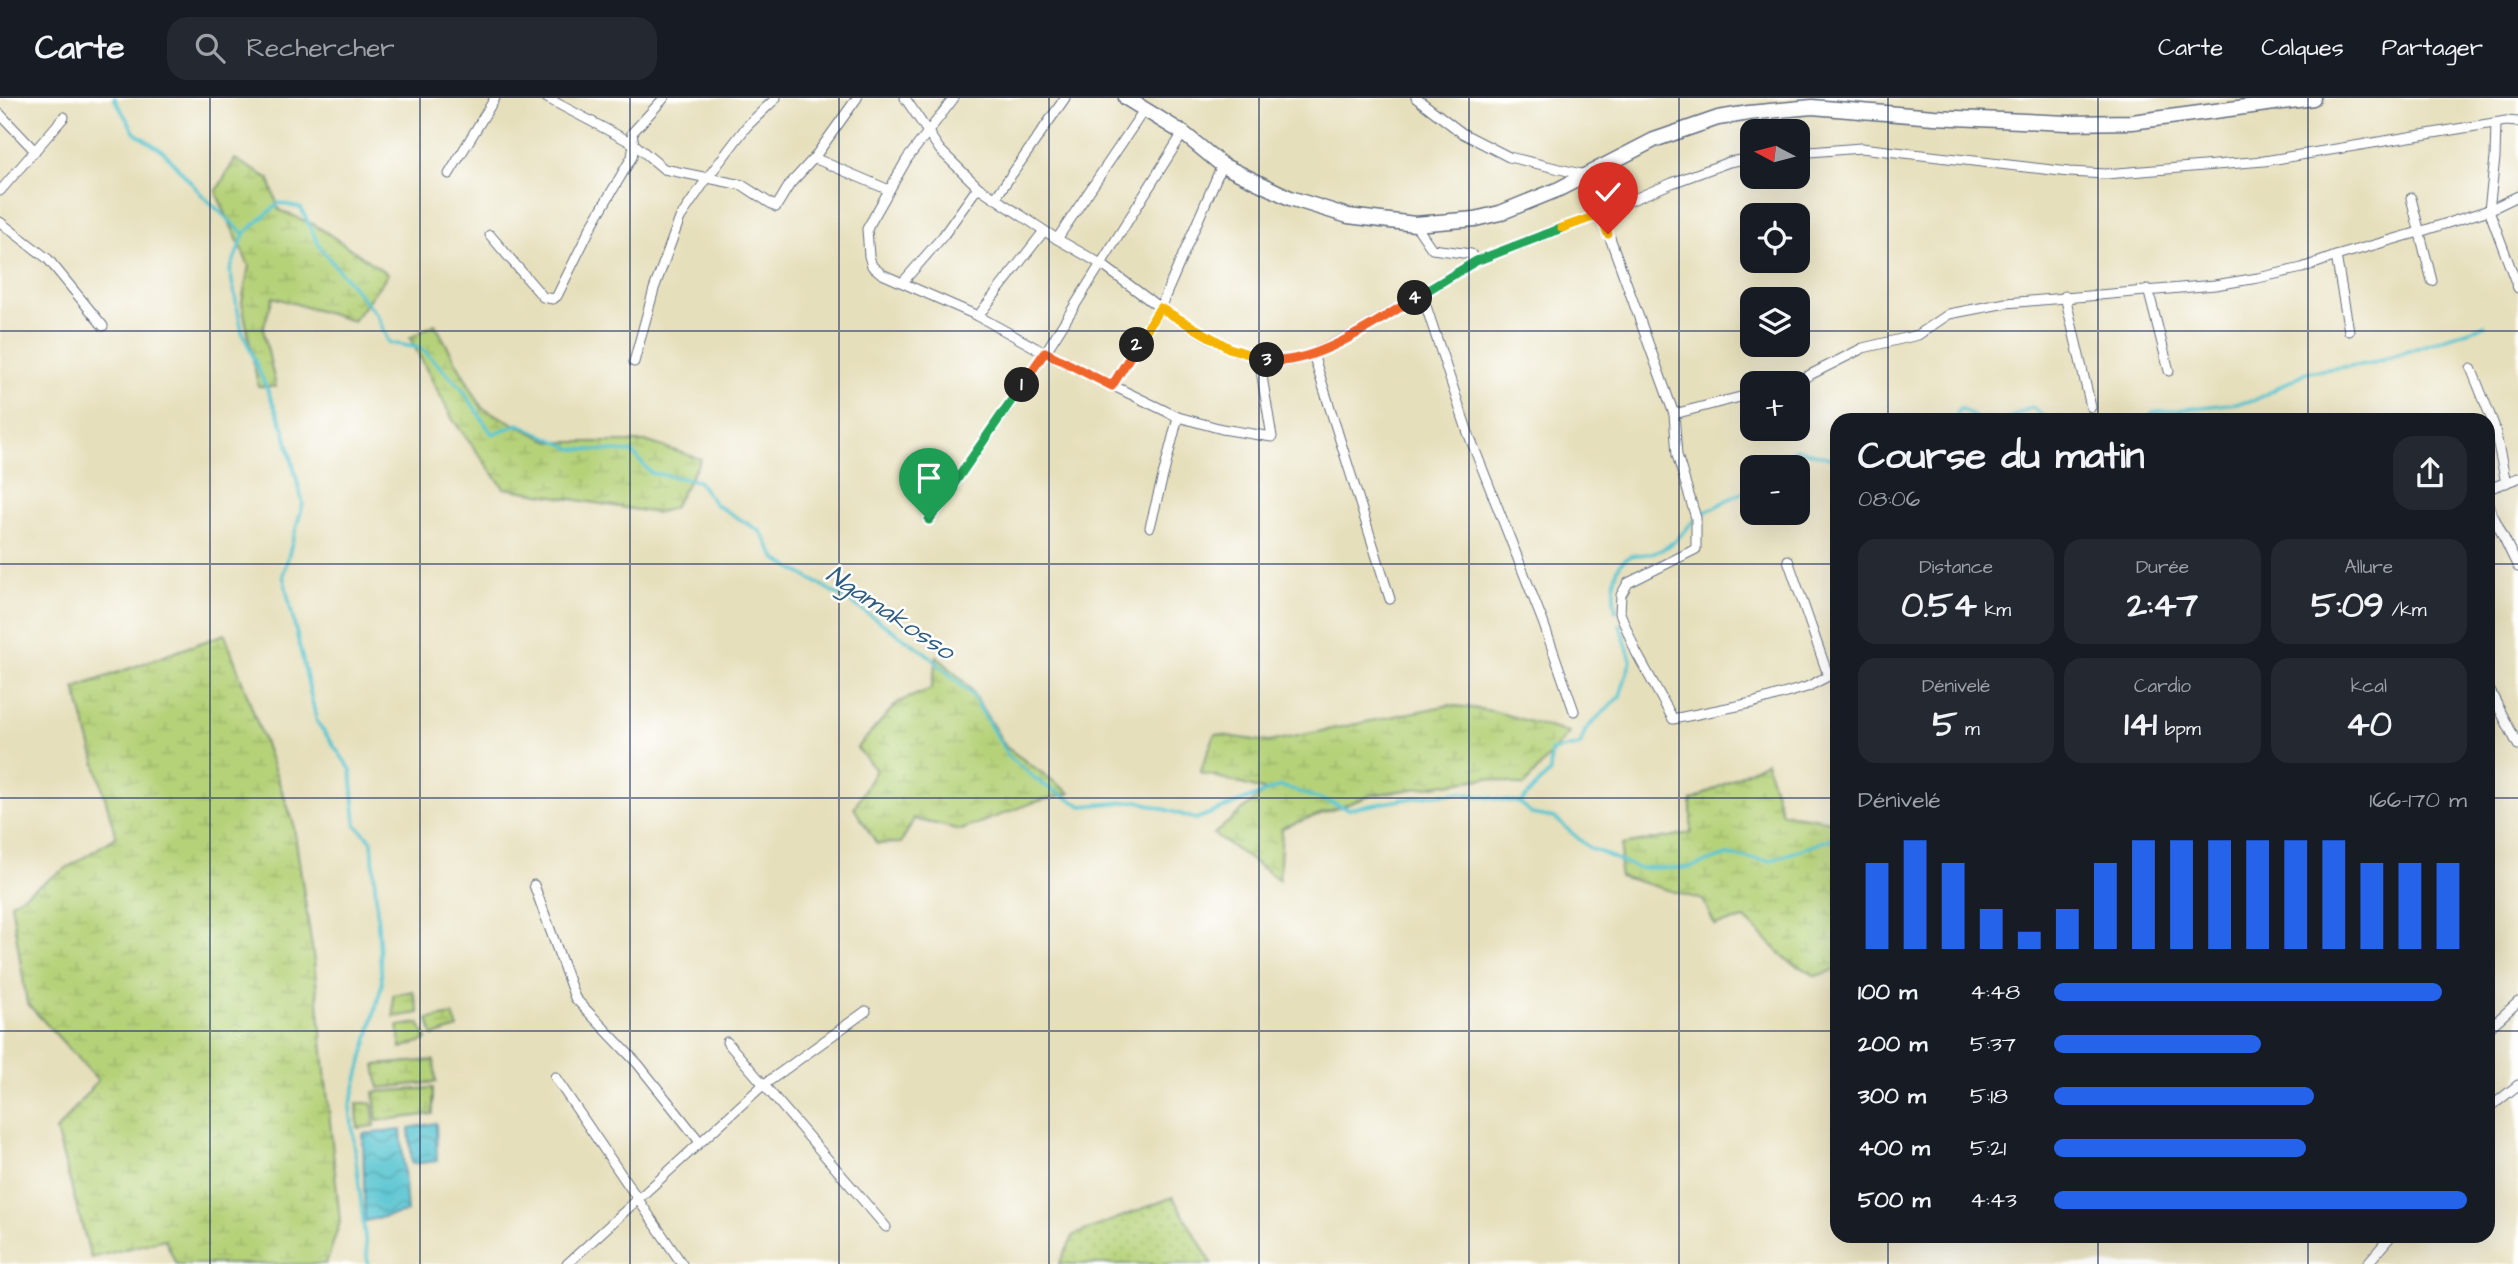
<!DOCTYPE html>
<html lang="fr">
<meta charset="utf-8">
<style>
:root{--surface:#171b24;--page:#242831;--text:#f1f3f6;--muted:#9ea1a6;--line:#363941;--accent:#2563eb}
body{margin:0;font-family:"Architects Daughter",sans-serif;background:var(--page);color:var(--text);height:100vh;display:flex;flex-direction:column;font-size:26px;white-space:nowrap}
*{box-sizing:border-box;margin:0}
p{font-size:23px;color:var(--muted)}
.icon{flex:none;width:38px;height:38px;fill:none;stroke:currentColor;stroke-width:2;stroke-linecap:round;stroke-linejoin:round}
.map{position:relative;flex:1;overflow:hidden}
.panel{position:absolute;left:1830px;top:315px;width:665px;height:830px;display:flex;flex-direction:column;background:var(--surface);border-radius:21px;box-shadow:0 7px 28px #0002}
.panel>*{flex:none}
.needle{width:46px;rotate:277deg}
.fabs{position:absolute;left:1740px;top:21px;display:grid;gap:14px}
.fabs a{display:grid;place-items:center;width:70px;height:70px;border-radius:14px;background:var(--surface);box-shadow:0 7px 28px #0002;font-size:35px}
.pin{position:absolute;display:grid;place-items:center;width:60px;height:60px;color:#fff;margin:-72px -30px;border-radius:50% 50% 50% 0;rotate:-45deg;box-shadow:0 0 7px #0007}
.pin .icon{rotate:45deg}
.km{position:absolute;width:35px;height:35px;margin:-18px;border-radius:50%;background:#222;color:#fff;font-size:19px;line-height:35px;text-align:center}
.round{display:grid;place-items:center;flex:none;width:74px;height:74px;border-radius:21px;background:var(--page)}
.head{display:flex;align-items:center;justify-content:space-between;height:119px;padding:0 28px}
h1{font-size:38px;font-weight:700;line-height:52px}
.stats{display:grid;grid-template-columns:repeat(3,1fr);gap:10px;height:119px;padding:7px 28px}
.stats div{display:grid;align-content:center;border-radius:18px;background:var(--page);text-align:center}
.stats b{font-size:35px;font-weight:700}
.stats small{font-size:19px;font-weight:400}
.stats p{font-size:19px}
.chart{height:196px;padding:14px 28px}
.chart p{display:flex;justify-content:space-between}
.chart svg{width:100%;height:126px;margin-top:7px;stroke:var(--accent);stroke-width:6}
ul{padding:0 28px;list-style:none;font-size:23px}
li{display:grid;grid-template-columns:112px 84px 1fr;align-items:center;height:52px}
li i{height:18px;border-radius:9px;background:var(--accent)}
header{display:flex;align-items:center;gap:42px;box-sizing:border-box;height:98px;padding:0 35px;background:var(--surface);border-bottom:2px solid var(--line)}
header strong{font-size:33px}
nav{display:flex;gap:38px;margin-inline-start:auto;font-size:24px}
.search{width:490px;height:63px;background:var(--page);display:flex;align-items:center;gap:18px;box-sizing:border-box;padding:0 24px;border-radius:21px;color:var(--muted);font-size:26px}
.map>svg:first-child{display:block}
.grass{fill:url(#grass-dots);stroke:#68806c;stroke-width:2}
.wetland{fill:url(#wetland-marsh);stroke:#68806c;stroke-width:2}
.water{fill:url(#water-waves);stroke:#3a7a97;stroke-width:2}
.lines{fill:none;stroke-linecap:round;stroke-linejoin:round}
.stream{stroke:#59c5d0;stroke-width:3.5}
.street-casing{stroke:#626d7f;stroke-width:11}
.primary-casing{stroke:#626d7f;stroke-width:17}
.street{stroke:#fff;stroke-width:9}
.primary{stroke:#fff;stroke-width:14}
.split-1-casing{stroke:#fff;stroke-width:14}
.split-2-casing{stroke:#fff;stroke-width:14}
.split-3-casing{stroke:#fff;stroke-width:14}
.split-4-casing{stroke:#fff;stroke-width:14}
.split-5-casing{stroke:#fff;stroke-width:14}
.split-6-casing{stroke:#fff;stroke-width:14}
.split-1{stroke:#22a559;stroke-width:9}
.split-2{stroke:#f0652b;stroke-width:9}
.split-3{stroke:#f5b400;stroke-width:9}
.split-4{stroke:#f0652b;stroke-width:9}
.split-5{stroke:#22a559;stroke-width:9}
.split-6{stroke:#f5b400;stroke-width:9}
.grid{fill:none;stroke:#1b2f5e;stroke-width:2;stroke-opacity:0.55}
.labels{text-anchor:middle;stroke-width:5;stroke-linejoin:round;paint-order:stroke}
.water-label{font-size:26px;font-style:italic;fill:#2e5c80;stroke:#fff}
</style>
<header>
<strong>Carte</strong>
<div class="search"><svg class="icon" aria-label="search" viewBox="0 0 24 24"><circle cx="10" cy="10" r="6"/><path d="M15 15l6 6"/></svg>Rechercher</div>
<nav><a>Carte</a><a>Calques</a><a>Partager</a></nav>
</header>
<div class="map">
<svg width="2518" height="1166" viewBox="0 0 2518 1166">
<defs>
<pattern id="grass-dots" width="8" height="8" patternUnits="userSpaceOnUse" patternTransform="scale(1.75)"><rect width="8" height="8" fill="#b6d279"/><path d="M2 2h.1M6 6h.1" fill="none" stroke="#9cb56b" stroke-width="1.8" stroke-linecap="round"/></pattern>
<pattern id="wetland-marsh" width="20" height="14" patternUnits="userSpaceOnUse" patternTransform="scale(1.75)"><rect width="20" height="14" fill="#b6d279"/><path d="M1 5h8M5 5V1M11 12h8M15 12V8" fill="none" stroke="#9cb56b"/></pattern>
<pattern id="water-waves" width="16" height="10" patternUnits="userSpaceOnUse" patternTransform="scale(1.75)"><rect width="16" height="10" fill="#59c5d0"/><path d="M0 5q4-4 8 0t8 0" fill="none" stroke="#49a0ac"/></pattern>
</defs>
<rect width="100%" height="100%" fill="#fff"/>
<filter id="ink" filterUnits="userSpaceOnUse"><feTurbulence type="fractalNoise" baseFrequency=".0143" numOctaves="2"/><feDisplacementMap in="SourceGraphic" scale="14" xChannelSelector="R" yChannelSelector="G"/><feConvolveMatrix kernelMatrix="1 2 1 2 8 2 1 2 1" color-interpolation-filters="sRGB"/></filter>
<filter id="wash" filterUnits="userSpaceOnUse"><feTurbulence type="fractalNoise" baseFrequency=".00686" numOctaves="4" result="noise"/><feDisplacementMap in="SourceGraphic" scale="28" xChannelSelector="R" yChannelSelector="G"/><feGaussianBlur stdDeviation="1.57" result="paint"/><feColorMatrix in="noise" values="0 0 0 0 0 0 0 0 0 0 0 0 0 0 0 0 0 1.4 0 .05"/><feComposite in="paint" operator="in"/></filter>
<g filter="url(#wash)">
<rect width="100%" height="100%" fill="#e6dfbb"/>
<polygon class="grass" points="1173,1099 1212,1166 1059,1166 1074,1137"/>
<g class="wetland">
<polygon points="235,61 269,81 279,112 315,127 388,176 353,223 273,199 263,231 276,289 258,288 242,204 249,168 216,94"/>
<polygon points="435,226 482,310 551,344 648,344 701,361 673,410 656,415 504,390 453,322 410,240"/>
<polygon points="225,536 293,723 314,863 340,1124 326,1166 176,1166 165,1141 91,1160 56,1033 98,982 27,905 11,805 116,739 75,590"/>
<polygon points="937,558 969,589 1006,649 1070,695 1032,705 961,732 914,721 901,745 877,746 854,710 876,672 857,650 898,604 931,591"/>
<polygon points="1449,607 1493,613 1569,635 1524,688 1487,680 1373,697 1282,730 1279,782 1214,736 1266,693 1200,674 1215,636 1268,644"/>
<polygon points="1766,664 1782,715 1831,723 1837,728 1837,871 1816,878 1787,862 1745,821 1715,827 1703,802 1619,778 1622,747 1691,735 1691,703"/>
<polygon points="413,893 419,915 394,919 393,897"/>
<polygon points="453,917 458,930 433,938 428,921"/>
<polygon points="419,925 427,942 401,950 398,928"/>
<polygon points="434,962 436,984 379,990 375,967"/>
<polygon points="433,990 433,1016 377,1023 374,994"/>
<polygon points="357,1005 372,1005 375,1028 358,1030"/>
</g>
<g class="water">
<polygon points="436,1025 437,1063 412,1066 409,1030"/>
<polygon points="401,1032 407,1114 365,1123 363,1036"/>
</g>
<g class="lines">
<g class="stream">
<polyline points="114,0 135,35 164,54 203,98 244,136 279,105 301,110 321,151 377,217 389,245 421,250 460,288 492,336 519,326 573,351 632,354 651,375 698,383 715,406 761,434 776,461 852,505 926,555 973,598 1009,659 1042,686 1082,708 1138,703 1196,721 1281,688 1349,711 1430,697 1461,695 1520,705 1531,716 1555,720 1588,749 1637,770 1688,770 1727,757 1770,763 1838,738"/>
<polyline points="244,136 230,173 242,233 284,331 303,406 283,477 317,624 351,672 356,727 372,743 382,886 350,1009 368,1166"/>
<polyline points="1954,322 1960,310 1979,322"/>
<polyline points="2006,322 2032,309 2047,322"/>
<polyline points="2145,322 2152,315 2253,303 2307,274 2373,265 2485,227"/>
<polyline points="1777,369 1795,351 1838,362"/>
<polyline points="1698,418 1752,389"/>
<path d="M1616,513C1612,496 1612,464 1631,458C1640,456 1651,457 1659,453C1671,448 1685,434 1693,423"/>
<polyline points="1520,705 1550,674 1551,653 1580,647 1586,631 1620,598 1631,562 1620,527"/>
</g>
</g>
</g>
<g filter="url(#ink)">
<g class="lines">
<defs>
<g id="street">
<polyline points="547,0 634,46 664,71 742,87 776,109 790,86 814,60 857,0"/>
<polyline points="905,0 940,52 978,89 1057,141 1101,166 1160,210 1213,242 1242,255 1279,264 1294,262 1313,256 1356,235 1476,163 1601,115 1672,85 1729,64 1752,60"/>
<polyline points="954,0 907,61 867,131 869,158 872,168 882,176 978,218 1045,255 1178,319 1222,331 1272,339 1259,260"/>
<polyline points="1416,0 1462,35 1509,59 1585,77"/>
<polyline points="0,16 35,53"/>
<polyline points="2496,25 2495,60 2489,112 2518,190"/>
<polyline points="1797,55 1861,50 2069,74 2106,76 2264,63 2506,23 2518,24"/>
<polyline points="814,60 889,92"/>
<polyline points="449,76 495,0"/>
<polyline points="0,93 64,19"/>
<polyline points="996,99 1065,0"/>
<polyline points="2411,100 2432,183"/>
<polyline points="1601,115 1674,316"/>
<polyline points="0,124 48,161 103,228"/>
<polyline points="1415,126 1432,151 1471,156 1476,163"/>
<polyline points="490,137 543,199 553,201 557,198 592,127 632,59 634,46 632,35 664,0"/>
<polyline points="1057,141 1144,12"/>
<polyline points="2336,158 2349,233"/>
<polyline points="903,184 943,138 978,89"/>
<polyline points="2148,191 2169,273"/>
<polyline points="1422,196 1467,332 1543,524 1574,613"/>
<polyline points="2065,198 2091,309"/>
<polyline points="978,218 1044,133"/>
<polyline points="1313,256 1390,501"/>
<polyline points="634,264 654,191 680,120 708,79 747,28 776,0"/>
<polyline points="2471,270 2494,327 2506,385"/>
<polyline points="1794,285 1863,250 1918,237 1949,216 2006,205 2215,187 2258,180 2302,170 2336,158 2419,134 2489,112 2518,98"/>
<polyline points="1112,288 1160,210 1222,67"/>
<polyline points="1752,296 1674,316 1677,357 1696,420 1696,451 1628,485 1621,497 1620,515 1636,554 1673,621 1752,605 1807,589 1838,573"/>
<polyline points="2488,391 2518,380"/>
<polyline points="2488,407 2518,469"/>
<polyline points="929,422 1045,255 1183,35"/>
<polyline points="1150,429 1178,319"/>
<polyline points="1788,462 1828,577"/>
<polyline points="2488,589 2518,647"/>
<polyline points="534,787 575,900 638,966 700,1044"/>
<polyline points="2488,931 2518,904"/>
<polyline points="727,944 886,1129"/>
<polyline points="555,979 682,1166"/>
<polyline points="2488,1011 2518,987"/>
<polyline points="567,1166 762,988 866,913"/>
<polyline points="2367,1166 2391,1138"/>
</g>
<polyline id="primary" points="1126,0 1183,35 1222,67 1290,100 1348,118 1415,126 1475,121 1500,115 1559,91 1654,42 1718,20 1749,15 1812,9 1934,19 2067,25 2132,24 2313,0"/>
</defs>
<use href="#street" class="street-casing"/>
<use href="#primary" class="primary-casing"/>
<use href="#street" class="street"/>
<use href="#primary" class="primary"/>
</g>
</g>
<g class="lines" filter="url(#ink)">
<defs>
<polyline id="split-1" points="929,422 1022,287"/>
<polyline id="split-2" points="1022,287 1045,254 1112,288 1137,247"/>
<polyline id="split-3" points="1137,247 1160,210 1229,250 1267,262"/>
<path id="split-4" d="M1267,262C1311,270 1378,223 1415,200"/>
<polyline id="split-5" points="1415,200 1476,163 1562,130"/>
<polyline id="split-6" points="1562,130 1601,116 1608,136"/>
</defs>
<use href="#split-1" class="split-1-casing"/>
<use href="#split-2" class="split-2-casing"/>
<use href="#split-3" class="split-3-casing"/>
<use href="#split-4" class="split-4-casing"/>
<use href="#split-5" class="split-5-casing"/>
<use href="#split-6" class="split-6-casing"/>
<use href="#split-1" class="split-1"/>
<use href="#split-2" class="split-2"/>
<use href="#split-3" class="split-3"/>
<use href="#split-4" class="split-4"/>
<use href="#split-5" class="split-5"/>
<use href="#split-6" class="split-6"/>
</g>
<path class="grid" d="M210,0V1166M420,0V1166M630,0V1166M839,0V1166M1049,0V1166M1259,0V1166M1469,0V1166M1679,0V1166M1888,0V322M2098,0V322M2308,0V322M0,233H1752M1797,233H2518M0,466H1838M2488,466H2518M0,700H1838M2488,700H2518M0,933H1838M2488,933H2518M1888,1138V1166M2098,1138V1166M2308,1138V1166"/>
<g class="labels">
<g class="water-label">
<text transform="translate(891 514) rotate(34)" y="9">Ngamakosso</text>
</g>
</g>
</svg>
<div class="fabs">
<a><svg class="needle" viewBox="-14 -14 28 28"><path d="M0-13l5 13h-10z" fill="#e53935"/><path d="M0 13l5-13h-10z" fill="#9ea1a6"/></svg></a>
<a><svg class="icon" aria-label="locate" viewBox="0 0 24 24"><circle cx="12" cy="12" r="6"/><path d="M12 2v4M12 18v4M2 12h4M18 12h4"/></svg></a>
<a><svg class="icon" aria-label="layers" viewBox="0 0 24 24"><path d="M12 4l9 5-9 5-9-5zM3 14l9 5 9-5"/></svg></a>
<a>+</a>
<a>−</a>
</div>
<div class="pin" style="left:929px;top:422px;background:#1e9e55"><svg class="icon" aria-label="arrive" viewBox="0 0 24 24"><path d="M6 21V4h12l-3 4 3 4H6"/></svg></div>
<div class="pin" style="left:1608px;top:136px;background:#d93025"><svg class="icon" aria-label="check" viewBox="0 0 24 24"><path d="M5 12l5 5 9-10"/></svg></div>
<b class="km" style="left:1022px;top:287px">1</b>
<b class="km" style="left:1137px;top:247px">2</b>
<b class="km" style="left:1267px;top:262px">3</b>
<b class="km" style="left:1415px;top:200px">4</b>
<section class="panel">
<div class="head"><div><h1>Course du matin</h1><p>08:06</p></div><a class="round"><svg class="icon" aria-label="share" viewBox="0 0 24 24"><path d="M12 15V3M7 8l5-5 5 5M5 13v7h14v-7"/></svg></a></div>
<div class="stats">
<div><p>Distance</p><b>0.54<small> km</small></b></div>
<div><p>Durée</p><b>2:47</b></div>
<div><p>Allure</p><b>5:09<small> /km</small></b></div>
</div>
<div class="stats">
<div><p>Dénivelé</p><b>5<small> m</small></b></div>
<div><p>Cardio</p><b>141<small> bpm</small></b></div>
<div><p>kcal</p><b>40</b></div>
</div>
<div class="chart"><p><span>Dénivelé</span>166–170 m</p>
<svg viewBox="0 0 160 44" preserveAspectRatio="none"><path d="M5 44V14M15 44V6M25 44V14M35 44V30M45 44V38M55 44V30M65 44V14M75 44V6M85 44V6M95 44V6M105 44V6M115 44V6M125 44V6M135 44V14M145 44V14M155 44V14"/></svg>
</div>
<ul>
<li><b>100 m</b>4:48<i style="width:94%"></i></li>
<li><b>200 m</b>5:37<i style="width:50%"></i></li>
<li><b>300 m</b>5:18<i style="width:63%"></i></li>
<li><b>400 m</b>5:21<i style="width:61%"></i></li>
<li><b>500 m</b>4:43<i style="width:100%"></i></li>
</ul>
</section>
</div>
